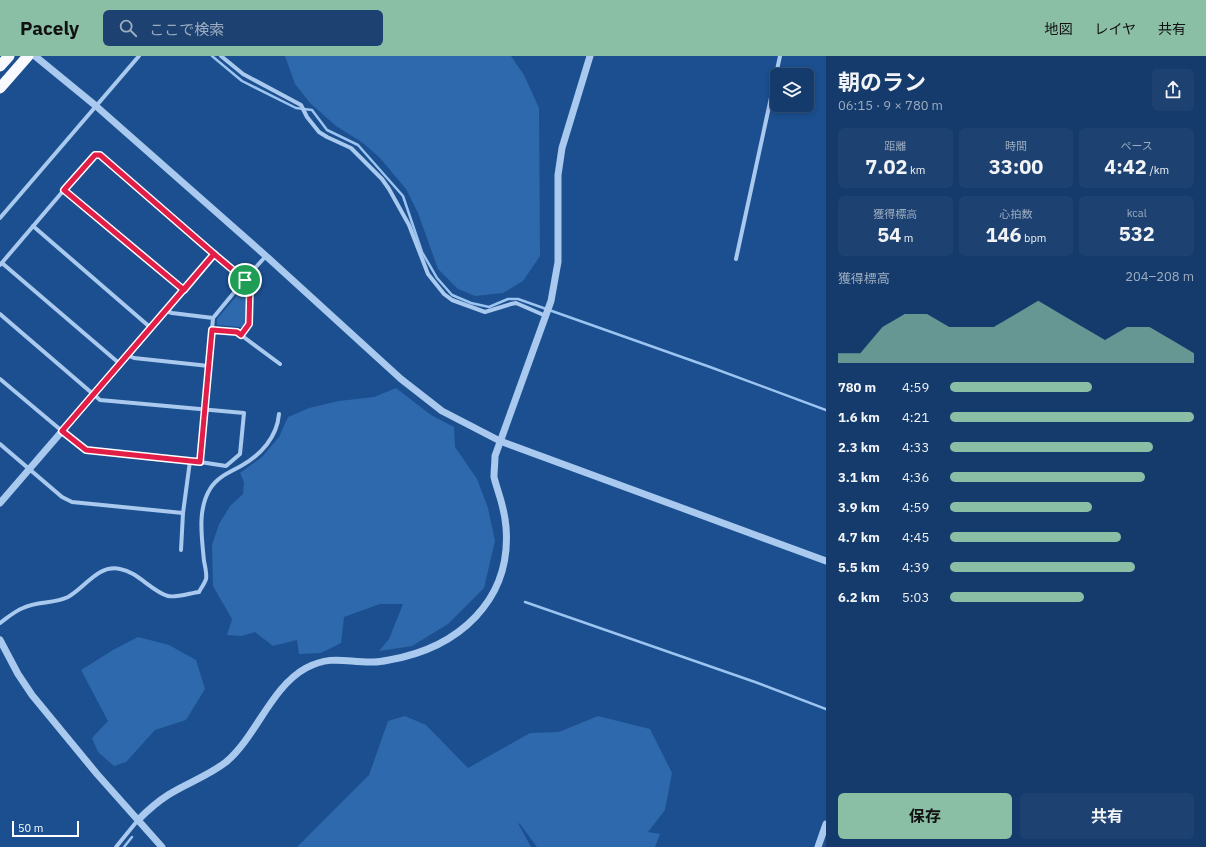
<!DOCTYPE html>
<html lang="ja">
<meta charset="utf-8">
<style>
:root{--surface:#143b6b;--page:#1d4271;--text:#f1f3f6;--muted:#9dadc1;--line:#33557e;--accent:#8abfa5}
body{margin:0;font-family:"IBM Plex Sans","Noto Sans JP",sans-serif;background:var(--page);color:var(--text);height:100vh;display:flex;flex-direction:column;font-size:15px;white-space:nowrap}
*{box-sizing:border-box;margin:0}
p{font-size:13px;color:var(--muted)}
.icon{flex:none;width:22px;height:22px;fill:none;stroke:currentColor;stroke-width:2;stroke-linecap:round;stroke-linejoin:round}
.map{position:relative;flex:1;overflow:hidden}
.panel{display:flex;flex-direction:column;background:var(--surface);width:380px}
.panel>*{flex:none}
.tools{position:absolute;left:770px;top:12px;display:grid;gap:8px}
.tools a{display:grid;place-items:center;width:44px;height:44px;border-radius:6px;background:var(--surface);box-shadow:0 2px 6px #0003,0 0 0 1px var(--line);font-size:20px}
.scale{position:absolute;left:12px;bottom:10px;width:67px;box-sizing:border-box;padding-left:4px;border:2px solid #fff;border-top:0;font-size:11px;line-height:14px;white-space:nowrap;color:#fff;-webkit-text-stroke:3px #1b4f8f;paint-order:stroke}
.pin{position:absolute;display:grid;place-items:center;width:34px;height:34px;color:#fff;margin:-17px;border:2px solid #fff;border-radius:50%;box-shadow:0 1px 4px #0007}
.round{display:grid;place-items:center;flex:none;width:42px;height:42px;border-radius:6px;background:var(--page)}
.headline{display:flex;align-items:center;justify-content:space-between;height:68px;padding:0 12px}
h1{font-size:22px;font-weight:700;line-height:30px}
.stats{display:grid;grid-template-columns:repeat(3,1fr);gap:6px;height:68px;padding:4px 12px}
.stats div{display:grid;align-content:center;border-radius:6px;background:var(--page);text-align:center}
.stats b{font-size:20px;font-weight:700}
.stats small{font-size:11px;font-weight:400}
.stats p{font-size:11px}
.chart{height:112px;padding:8px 12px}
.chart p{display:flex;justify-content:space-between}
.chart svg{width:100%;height:72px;margin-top:4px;fill:var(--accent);opacity:.7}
.action{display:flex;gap:8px;margin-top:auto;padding:8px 12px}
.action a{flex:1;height:46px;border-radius:6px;background:var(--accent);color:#111;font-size:16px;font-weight:700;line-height:46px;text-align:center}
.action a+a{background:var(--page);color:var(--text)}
ul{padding:0 12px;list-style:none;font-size:13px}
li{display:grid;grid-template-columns:64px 48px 1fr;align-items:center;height:30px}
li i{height:10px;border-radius:5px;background:var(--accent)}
header{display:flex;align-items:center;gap:24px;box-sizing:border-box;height:56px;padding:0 20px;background:var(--accent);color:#111}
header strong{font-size:19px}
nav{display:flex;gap:22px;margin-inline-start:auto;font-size:14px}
.search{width:280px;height:36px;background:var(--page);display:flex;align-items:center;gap:10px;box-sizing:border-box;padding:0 14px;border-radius:6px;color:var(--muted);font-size:15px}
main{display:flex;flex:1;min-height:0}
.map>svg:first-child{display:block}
.green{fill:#2e69ad}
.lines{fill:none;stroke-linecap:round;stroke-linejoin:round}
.stream{stroke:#9cc4f0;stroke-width:2.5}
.minor{stroke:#a9c9ee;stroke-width:4}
.tertiary{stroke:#a9c9ee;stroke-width:7}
.trunk{stroke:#f8faff;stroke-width:11}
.route-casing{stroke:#fff;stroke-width:8}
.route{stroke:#e11d48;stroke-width:5}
</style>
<header>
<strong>Pacely</strong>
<div class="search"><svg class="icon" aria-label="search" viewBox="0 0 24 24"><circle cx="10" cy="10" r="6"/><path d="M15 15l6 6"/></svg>ここで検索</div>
<nav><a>地図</a><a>レイヤ</a><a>共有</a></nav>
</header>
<main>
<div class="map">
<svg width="826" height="791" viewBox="0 0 826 791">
<rect width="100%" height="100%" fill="#1b4f8f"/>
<g class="green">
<polygon points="285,0 511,0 524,19 539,52 540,200 523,225 503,237 475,240 458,233 438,213 418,157 406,133 380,102 363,87 336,70 310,47 295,28"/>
<polygon points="245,230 247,231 246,266 242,271 217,269 217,263"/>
<polygon points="396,332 431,359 454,371 455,391 477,423 488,452 495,485 484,532 448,568 412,590 379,595 389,583 403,548 380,548 344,561 341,587 321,597 299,598 297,584 273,590 255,576 242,580 227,579 232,563 213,530 212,489 219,468 230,450 243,438 244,426 240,417 262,401 279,381 288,361 309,352 339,345 374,341"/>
<polygon points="138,581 169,589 196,604 205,633 186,664 155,674 126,706 114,710 98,696 92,682 108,665 81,614 113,594"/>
<polygon points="405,660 426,669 468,712 530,677 559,676 598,660 650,673 672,717 665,754 648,776 660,778 655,791 537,791 520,768 518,767 531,791 297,791 369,719 388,665"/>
</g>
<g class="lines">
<g class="stream">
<polyline points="212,0 242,25 296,52 312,54 327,74 358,89 403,140 422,196 437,222 452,239 471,247 489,251 508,243 518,243 710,311 826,354"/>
<polyline points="525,546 755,626 826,653"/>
<polyline points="124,791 132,781"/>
</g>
<g class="minor">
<polyline points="221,0 243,18 301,49 307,61 319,76 327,81 351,92 382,123 389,133 409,169 428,218 444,238 452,244 485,256 511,248 516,247 546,260"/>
<polyline points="64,134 184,234"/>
<polyline points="0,162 139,0"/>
<polyline points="33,170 151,272"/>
<polyline points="736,203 780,0"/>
<polyline points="2,207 120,308"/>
<polyline points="0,209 81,114 95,99 101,99 250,228 249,268 241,279"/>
<polyline points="245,223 266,200"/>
<polyline points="166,255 172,257 213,262 200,406"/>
<polyline points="0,258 100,344 244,357 240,398 226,410 200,406 86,394 62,375 0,323"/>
<polyline points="213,262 241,228"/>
<polyline points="212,274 237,276 280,308"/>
<polyline points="127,299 134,302 209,310"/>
<polyline points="0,388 62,441 72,446 183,457"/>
<polyline points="181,494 183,457 190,405"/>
<path d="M0,567C7,562 15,555 23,552C37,545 54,548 68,541C85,532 98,508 120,513C138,516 151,535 168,540C175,542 191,537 199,536C201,532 205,527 206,523C207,518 205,510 204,505C202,482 197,454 210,433C217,421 230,416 241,410C261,399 277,381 279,358"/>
<polyline points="116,791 138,764"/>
</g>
<g class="tertiary">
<polyline points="35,0 96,50 266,200 401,323 442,355 500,385 826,505"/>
<polyline points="0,447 215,198"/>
<polyline points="0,584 18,618 32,639 97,718 162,791"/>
<path d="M138,764C147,755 157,746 168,739C187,727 208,720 226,706C256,681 271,631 306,612C333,598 347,607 374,606C379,606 384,605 389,604C458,592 512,545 506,471C505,459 502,447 498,435C497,431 495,426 494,421C494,414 495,407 495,400L551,245L558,206V119L562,92L590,0"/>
<polyline points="818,791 826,768"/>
</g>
<g class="trunk">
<polyline points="0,10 9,0"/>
<polyline points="0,32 28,0"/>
</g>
</g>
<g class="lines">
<defs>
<polyline id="route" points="245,224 214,198 184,234 179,230 64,134 95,99 100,99 214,198 62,375 86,394 200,406 212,274 237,276 241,279 249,268 250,228 245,224"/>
</defs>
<use href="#route" class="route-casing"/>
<use href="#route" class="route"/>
</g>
</svg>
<div class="tools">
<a><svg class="icon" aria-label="layers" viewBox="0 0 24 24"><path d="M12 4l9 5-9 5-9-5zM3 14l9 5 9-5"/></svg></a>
</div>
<div class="scale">50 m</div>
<div class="pin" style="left:245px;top:224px;background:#1e9e55"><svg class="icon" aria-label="arrive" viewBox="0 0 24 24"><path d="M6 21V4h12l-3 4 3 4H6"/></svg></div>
</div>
<section class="panel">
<div class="headline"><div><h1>朝のラン</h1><p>06:15 · 9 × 780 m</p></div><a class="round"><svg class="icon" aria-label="share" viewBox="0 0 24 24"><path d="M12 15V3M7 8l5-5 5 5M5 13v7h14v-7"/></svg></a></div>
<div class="stats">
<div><p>距離</p><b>7.02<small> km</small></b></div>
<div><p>時間</p><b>33:00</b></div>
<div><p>ペース</p><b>4:42<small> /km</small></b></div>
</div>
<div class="stats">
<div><p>獲得標高</p><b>54<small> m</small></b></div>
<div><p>心拍数</p><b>146<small> bpm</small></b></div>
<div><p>kcal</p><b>532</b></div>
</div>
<div class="chart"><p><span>獲得標高</span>204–208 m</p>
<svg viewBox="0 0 160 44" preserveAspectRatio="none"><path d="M0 44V38L10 38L20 22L30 14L40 14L50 22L60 22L70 22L80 14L90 6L100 14L110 22L120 30L130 22L140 22L150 30L160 38V44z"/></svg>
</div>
<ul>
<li><b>780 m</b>4:59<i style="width:58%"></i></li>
<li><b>1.6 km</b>4:21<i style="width:100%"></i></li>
<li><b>2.3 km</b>4:33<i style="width:83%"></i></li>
<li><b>3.1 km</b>4:36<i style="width:80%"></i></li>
<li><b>3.9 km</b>4:59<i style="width:58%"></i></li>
<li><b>4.7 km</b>4:45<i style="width:70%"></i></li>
<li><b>5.5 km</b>4:39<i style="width:76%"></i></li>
<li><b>6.2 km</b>5:03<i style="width:55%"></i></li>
</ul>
<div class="action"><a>保存</a><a>共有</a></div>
</section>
</main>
